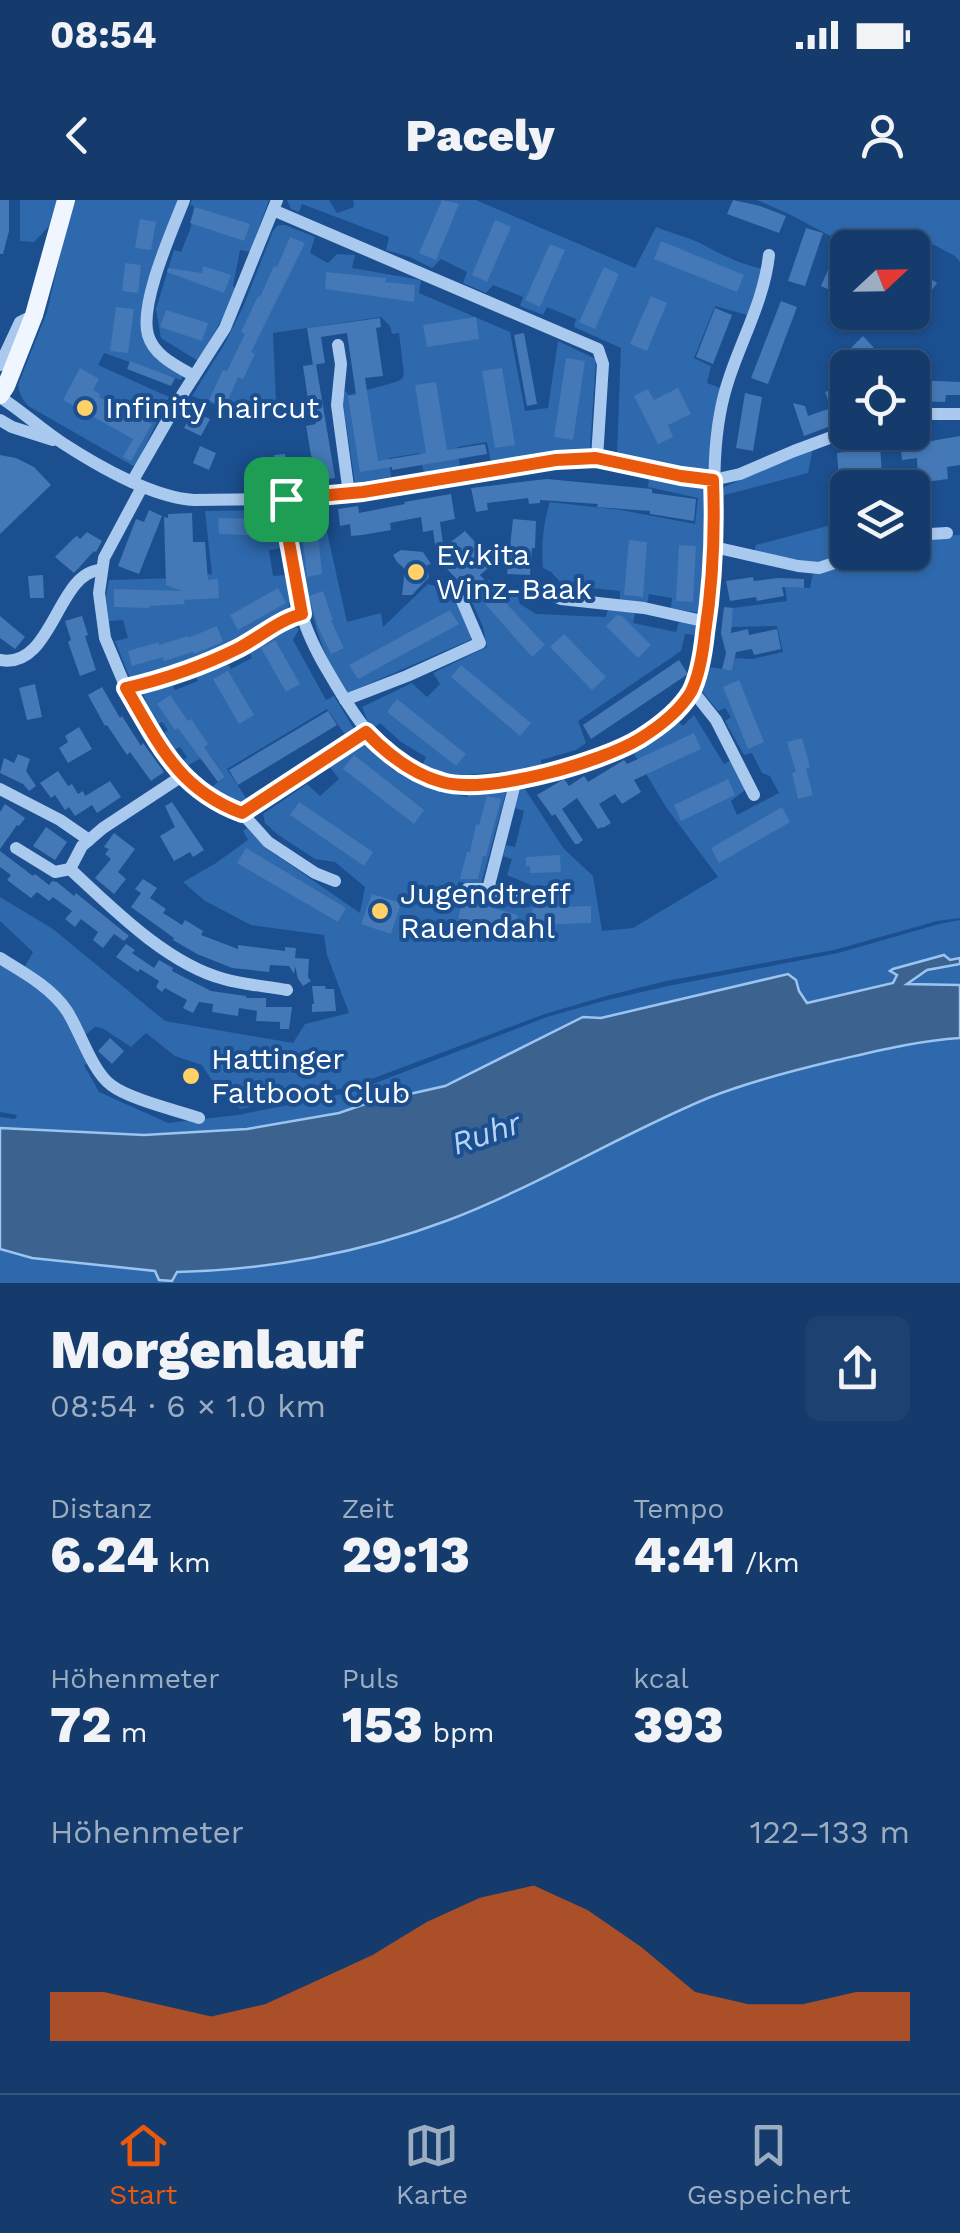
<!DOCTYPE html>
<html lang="de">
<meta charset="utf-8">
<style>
:root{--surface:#143b6b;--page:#1d4271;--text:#f1f3f6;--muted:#9dadc1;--line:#33557e;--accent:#ea580c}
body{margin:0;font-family:"Work Sans",sans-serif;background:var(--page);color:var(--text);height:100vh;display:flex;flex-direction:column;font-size:38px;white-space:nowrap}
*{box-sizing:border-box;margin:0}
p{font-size:32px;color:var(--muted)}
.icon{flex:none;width:55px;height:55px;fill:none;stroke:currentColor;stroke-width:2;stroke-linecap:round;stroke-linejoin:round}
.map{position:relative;height:1083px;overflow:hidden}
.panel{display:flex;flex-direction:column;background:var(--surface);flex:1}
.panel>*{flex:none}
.needle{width:65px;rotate:68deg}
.buttons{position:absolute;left:830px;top:30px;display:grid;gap:20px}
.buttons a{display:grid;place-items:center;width:100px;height:100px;border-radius:15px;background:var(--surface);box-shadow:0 2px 8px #0004,0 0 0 2px var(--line);font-size:50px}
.pin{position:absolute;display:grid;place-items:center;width:85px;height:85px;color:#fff;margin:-42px;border-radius:20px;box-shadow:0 5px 15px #0006}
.round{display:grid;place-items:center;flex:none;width:105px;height:105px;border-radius:15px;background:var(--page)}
.summary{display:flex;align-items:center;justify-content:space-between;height:170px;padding:0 50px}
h1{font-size:55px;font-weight:800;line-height:75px}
.metrics{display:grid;grid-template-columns:repeat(3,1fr);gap:15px;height:170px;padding:10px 50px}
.metrics div{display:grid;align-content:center}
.metrics b{font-size:50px;font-weight:800}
.metrics small{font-size:28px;font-weight:400}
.metrics p{font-size:28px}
.chart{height:280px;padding:20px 50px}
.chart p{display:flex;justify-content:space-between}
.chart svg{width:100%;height:180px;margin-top:10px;fill:var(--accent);opacity:.7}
.status{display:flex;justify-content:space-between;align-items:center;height:70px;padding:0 50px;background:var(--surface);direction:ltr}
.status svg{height:28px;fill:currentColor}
header{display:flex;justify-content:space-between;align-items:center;height:130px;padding:0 50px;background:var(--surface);font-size:45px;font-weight:800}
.menu{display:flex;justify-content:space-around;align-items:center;height:140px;border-top:2px solid var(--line);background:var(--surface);font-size:28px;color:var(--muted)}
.menu a{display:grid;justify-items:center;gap:5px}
.menu .active{color:var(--accent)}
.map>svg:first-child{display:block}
.green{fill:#2e69ad}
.water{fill:#3c6290;stroke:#9cc4f0;stroke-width:2.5}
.building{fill:#4478b7}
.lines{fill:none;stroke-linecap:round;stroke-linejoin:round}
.minor{stroke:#a9c9ee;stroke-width:12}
.major{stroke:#f0f6ff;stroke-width:18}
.route-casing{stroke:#fff;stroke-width:20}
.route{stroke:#ea580c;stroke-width:12}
.poi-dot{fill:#ffd166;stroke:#1b4f8f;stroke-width:4}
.labels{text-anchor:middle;stroke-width:8;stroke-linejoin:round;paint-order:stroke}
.poi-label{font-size:30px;fill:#fff;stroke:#1b4f8f;text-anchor:start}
.water-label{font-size:32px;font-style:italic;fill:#b5d3f5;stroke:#1b4f8f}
</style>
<div class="status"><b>08:54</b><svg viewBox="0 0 49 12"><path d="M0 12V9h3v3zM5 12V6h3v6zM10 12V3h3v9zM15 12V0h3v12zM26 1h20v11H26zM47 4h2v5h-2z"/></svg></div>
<header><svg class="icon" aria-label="back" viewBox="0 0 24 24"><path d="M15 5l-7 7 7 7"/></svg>Pacely<svg class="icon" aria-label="person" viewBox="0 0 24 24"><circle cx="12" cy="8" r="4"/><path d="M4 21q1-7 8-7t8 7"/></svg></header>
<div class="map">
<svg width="960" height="1083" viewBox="0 0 960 1083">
<rect width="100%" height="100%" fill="#1b4f8f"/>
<g class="green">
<polygon points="20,0 57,0 49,26 34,42 20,41"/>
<path d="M73,0H178L143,136L157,160L183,175L181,180L104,153L98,165L169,197L135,267L30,207C22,200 20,195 18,185L47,112Z"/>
<polygon points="192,0 269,0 250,52 240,50 233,86 238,91 198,161 161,138 156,109 174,50 181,52 191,27 194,6 190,5"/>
<path d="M287,0H329L337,13L354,7L353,0H476L635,68L656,27C671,33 688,37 702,44C722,55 740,64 763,69L747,115L715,106L694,158L711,166L707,183L723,189L708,276L617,254L621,148L574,127L576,119L547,107L543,115L520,106L523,97L493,85L486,93L463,83L467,72L441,59L432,68L410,57L386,50L389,37L302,4L299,12L291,9Z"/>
<polygon points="757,0 960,0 960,62 955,56 910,32 894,47 851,47 791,15"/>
<polygon points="278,25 285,25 315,37 310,53 328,63 337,54 355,55 352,68 421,80 419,93 510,132 525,211 548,208 558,141 596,159 590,248 491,262 487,242 457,247 460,268 424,274 420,253 389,258 391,277 355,283 342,196 345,191 349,195 396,182 402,179 404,174 399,133 392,134 390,126 381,117 273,133 276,203 232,211 192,196 225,143 243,107 273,31"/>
<polygon points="813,248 808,273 721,296 721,290 724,287"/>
<path d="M649,279L707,288L699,413L671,408L672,398L649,394L647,404L620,400V391L563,385L551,372L543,368C541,346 543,323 550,302L621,310L695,324L698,298L648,287Z"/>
<path d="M321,305L347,422L381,413L383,427L428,384L435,386L445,402L453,398L459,408L472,439L348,493C341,481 333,470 328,459C306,411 303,358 296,306Z"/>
<path d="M281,310L283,348L269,350L273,376L287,375C288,385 292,397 289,406C275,438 164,468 130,478L115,441L128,438L123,420L109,421L106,397L109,380L178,378L212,374L205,311Z"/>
<polygon points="835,324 845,359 813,363 754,352 756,345"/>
<polygon points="960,335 960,718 937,721 834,750 666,781 606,796 545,814 350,887 240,909 211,879 202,865 175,856 146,833 131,847 102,828 95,827 85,835 23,770 33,752 0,721 0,697 53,729 165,821 293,843 305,824 349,813 327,755 324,735 251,725 205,701 183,682 216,663 248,640 243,631 247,628 266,648 360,713 365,687 335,662 315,659 277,634 265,623 263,614 307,584 320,596 339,579 330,567 359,546 366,544 393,570 433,583 437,591 468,597 469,590 507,588 481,685 458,682 458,697 530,707 533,686 507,675 512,659 503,656 506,645 515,647 524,611 515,608 521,587 523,586 564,649 593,676 602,731 633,728 718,677 666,607 633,552 677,520 683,526 694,515 724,564 731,560 745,590 731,601 737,615 779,593 770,576 762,573 752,553 744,555 725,521 731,517 725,508 718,511 701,490 711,467 732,471 735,458 752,459 783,452 777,426 731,427 733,408 787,401 785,387 810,388 814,368 871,353 912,352 913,337"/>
<polygon points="489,380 496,386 517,394 520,404 536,414 606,417 608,409 635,413 633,423 676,432 679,422 697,426 694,435 685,434 681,451 578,521 586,543 576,550 541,560 542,568 453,576 423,564 426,557 401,542 380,523 375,527 368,522 362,507 412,483 427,497 440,484 433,473 487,447 483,427 471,400"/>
<polygon points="291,425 299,429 293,440 326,500 334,496 354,529 346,536 327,509 227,569 248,601 238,605 209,589 225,577 209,554 185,567 181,562 187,557 180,547 173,551 162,535 168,530 162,522 156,525 141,490 171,482 175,490 198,481 195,474 226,461 231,469 252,458 248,449"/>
<polygon points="960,720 960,758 891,771 897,775 893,782 807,803 799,791 796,780 788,774 601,818 583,817 445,886 365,904 339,913 247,930 144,935 0,928 0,917 15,919 17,915 0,912 0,764 56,802 91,862 84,865 99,892 168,923 238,915 352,892 547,817 607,800 668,786 838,753 939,724"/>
<polygon points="960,764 960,785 905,785 927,770"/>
<polygon points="960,838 960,1083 0,1083 0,1049 32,1058 178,1073 287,1062 348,1050 405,1034 710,897 782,873 918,841"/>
</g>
<path class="water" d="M944,755L950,760L960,758V764L927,770L907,784L960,785V838C915,841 877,851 833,861C791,871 748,882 708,898C619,935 536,987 446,1021C361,1053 267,1070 177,1072L172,1081L159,1080L155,1071L32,1058L0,1049V928L144,935L247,929L339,913L365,904L445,886L583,817L601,818L788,774L796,780L799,791L807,803L893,783L897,775L890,771L893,769Z"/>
<g class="building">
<polygon points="0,0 9,0 9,31 3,54 0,54"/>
<polygon points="442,0 459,4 436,60 419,53"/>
<polygon points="733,0 760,6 786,16 779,33 727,14"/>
<polygon points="195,7 250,24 244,41 190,23"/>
<polygon points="140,19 156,22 151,50 135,48"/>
<polygon points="495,20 511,27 487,82 472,75"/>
<polygon points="806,28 823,33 805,86 788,81"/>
<polygon points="290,37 305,43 251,152 255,154 243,179 238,177 225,207 209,200 223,170 227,171 245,134 241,132 258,96 260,97 274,66 277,67"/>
<polygon points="661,41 744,75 737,92 654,59"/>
<polygon points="550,44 565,50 540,107 525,100"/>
<polygon points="836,51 848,56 848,105 838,101 841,95 821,86"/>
<polygon points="125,63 141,65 138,93 122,91"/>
<polygon points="912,65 937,83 924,102 912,94"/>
<polygon points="203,66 231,75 224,93 167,72 168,68 202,73"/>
<polygon points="604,67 619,74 595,129 579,122"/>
<polygon points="326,72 386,78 385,82 415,85 414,102 325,89"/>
<polygon points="651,96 667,103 647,151 630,144"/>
<polygon points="781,101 797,107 768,184 751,178"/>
<polygon points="116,107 134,109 128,153 110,151"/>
<polygon points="715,108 732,115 713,164 696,157"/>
<polygon points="166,110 208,123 202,141 160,127"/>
<polygon points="476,117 479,139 427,147 423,125"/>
<polygon points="380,118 381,127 376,128 383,176 365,178 378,261 426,253 415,185 436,182 447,250 485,244 487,254 392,270 392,267 360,272 348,196 356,195 347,133 321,137 325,163 313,165 307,128"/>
<polygon points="524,133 537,204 527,206 514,135"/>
<polygon points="863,136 877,151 858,168 845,154"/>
<polygon points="566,158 585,161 573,240 554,237"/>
<polygon points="130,161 175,178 171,186 127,169"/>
<polygon points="316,164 335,278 301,284 267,286 267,276 259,276 258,268 275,267 274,255 285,254 286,271 313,266 306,226 316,224 313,206 309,206 303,166"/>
<polygon points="80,168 99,179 93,190 100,194 99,197 115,206 118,201 125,205 122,211 137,220 138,217 152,224 131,261 123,257 133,239 63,200"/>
<polygon points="502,168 515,245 495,248 482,171"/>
<polygon points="912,180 960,182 960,195 946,195 945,202 912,201"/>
<polygon points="841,186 848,203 836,209 841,222 804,236 793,203 805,206 808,216 831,208 825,192"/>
<polygon points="678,188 691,214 668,225 673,237 658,244 634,196 648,189 654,200"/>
<polygon points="745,193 762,197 753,251 736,248"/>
<polygon points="193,212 210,219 201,236 184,228"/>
<polygon points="930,228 931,241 960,236 960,265 947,267 948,279 918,283 917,258 902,260 899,232 912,232"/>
<polygon points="200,246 216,253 209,270 193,263"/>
<polygon points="880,247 883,288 846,288 844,276 839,278 837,253"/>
<polygon points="0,255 16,258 34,267 51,285 0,334"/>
<polygon points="547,279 652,289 652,293 696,299 694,321 650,314 650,311 597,307 598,304 540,300 540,303 529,304 528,298 487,303 488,310 476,312 471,288"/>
<polygon points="451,294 455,319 440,322 443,344 435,345 433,330 423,332 421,317 390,323 391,330 362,335 351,336 350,324 340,326 338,309 358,306 359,313 405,304 404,302"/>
<polygon points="149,310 162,316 139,374 118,366 136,319 144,322"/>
<polygon points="316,312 322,374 307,377 300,314"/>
<polygon points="192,313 193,342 205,342 208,380 218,379 219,398 184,400 185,404 149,406 149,408 114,407 114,389 182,391 166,385 164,317 168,318 168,314"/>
<polygon points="218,318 271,319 272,336 219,334"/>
<polygon points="513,319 536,321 535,348 532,348 530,375 507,374"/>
<polygon points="465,331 494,363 480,375 545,445 532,457 472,389 469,392 447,369 458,359 447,345"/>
<polygon points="87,332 102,341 96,352 94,351 74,373 55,357 74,338 77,336 80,339"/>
<polygon points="629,340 647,342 643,397 624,395"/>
<polygon points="679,345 696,346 693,402 676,401"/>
<polygon points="401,350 423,352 431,364 427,365 429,377 412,395 402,395 405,369 397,362 393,355"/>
<polygon points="43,375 44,398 30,398 28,376"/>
<polygon points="753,377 754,381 778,378 804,379 804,388 782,387 784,396 757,401 756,397 730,401 726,381"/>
<polygon points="278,388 286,403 238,430 230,415"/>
<polygon points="323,391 333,420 331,421 344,448 331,454 318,427 309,396"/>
<polygon points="724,407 733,408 731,433 748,429 749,435 777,429 781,449 754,455 752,449 736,452 732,471 722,469 726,453 721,433"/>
<polygon points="450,410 459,424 358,479 349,465"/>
<polygon points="617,415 622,416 651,445 638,458 606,426"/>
<polygon points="0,416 25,437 15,449 0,438"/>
<polygon points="82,416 88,435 85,436 96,470 80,476 68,442 71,440 65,421"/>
<polygon points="217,426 223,442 194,454 193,452 164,461 163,457 132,466 128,451 159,442 159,445 188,436 188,438"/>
<polygon points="564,434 606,477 592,490 550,447"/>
<polygon points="275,440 300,484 286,492 261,448"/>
<polygon points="679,460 688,474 591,539 583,525"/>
<polygon points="461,465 531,523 520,536 451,477"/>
<polygon points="228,471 254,515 239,524 213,479"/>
<polygon points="739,480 764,542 748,549 723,487"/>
<polygon points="35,484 42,517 27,520 19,488"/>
<polygon points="102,487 120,518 122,516 141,546 143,543 164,572 151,581 130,552 127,555 107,525 105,526 88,495"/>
<polygon points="170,495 188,521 191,519 208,544 204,547 225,577 218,582 178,528 175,530 157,504"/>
<polygon points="397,499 466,554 456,566 387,512"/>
<polygon points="328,511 337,525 238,585 229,570"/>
<polygon points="79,527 92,549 68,563 59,548 68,542 65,536"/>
<polygon points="694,533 701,549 634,580 641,592 622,604 615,594 599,604 611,623 603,628 602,627 598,629 577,598 562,609 583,640 578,644 575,644 555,614 552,616 537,595 564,579 569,586 584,576 588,582 624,560 627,564"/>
<polygon points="802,538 810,567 806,569 813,595 798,599 792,573 796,572 787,542"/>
<polygon points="18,554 30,559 26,571 36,586 29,591 23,584 0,573 4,558 14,563"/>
<polygon points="354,555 424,610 414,624 343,569"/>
<polygon points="58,571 68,586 72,584 78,594 83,591 85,596 110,581 121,597 97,613 92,605 75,616 69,607 65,610 55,595 51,598 40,583"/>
<polygon points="728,579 735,595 681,621 674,605"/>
<polygon points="487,596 501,599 486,656 483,656 478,679 460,679 467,652 470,652 476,624 479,625"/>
<polygon points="172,602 204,650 193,657 190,652 174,661 160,636 175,627 165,606"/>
<polygon points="299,602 373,652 364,666 290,615"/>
<polygon points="5,604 25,618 19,626 17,625 0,649 0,612"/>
<polygon points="782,607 790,622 719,663 711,648"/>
<polygon points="46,627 67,642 55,660 33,646"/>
<polygon points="114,633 135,649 118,672 126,679 114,694 95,678 111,659 105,654 109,649 104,647"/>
<polygon points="246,648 346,708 338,722 237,663"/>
<polygon points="0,651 33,676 35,674 49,685 52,681 57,682 74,696 76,693 129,736 124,741 114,734 103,748 93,740 98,732 81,719 75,727 65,719 72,711 53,697 49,701 37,692 31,698 7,680 11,675 0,667"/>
<polygon points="560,655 561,672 530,673 530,666 526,666 526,657"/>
<polygon points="143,679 157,688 150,698 166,709 163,713 182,725 185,720 203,731 201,735 238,749 238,745 285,751 285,747 296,748 295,758 309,759 308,777 311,781 303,786 298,779 295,766 294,774 289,766 270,765 269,772 232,768 197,754 173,740 174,738 131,707 141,693 135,689"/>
<polygon points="372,694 401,703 391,734 361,724"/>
<polygon points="463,700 518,715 513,733 458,718"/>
<polygon points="591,706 591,723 533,725 532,708"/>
<polygon points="126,744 135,750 132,753 154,768 159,760 173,768 172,771 211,791 246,796 246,798 266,798 266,807 292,807 289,829 280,829 280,822 256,821 257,811 239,808 238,816 212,812 213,804 199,802 193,813 183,808 187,800 165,788 162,792 156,787 159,781 140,769 138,772 116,757"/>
<polygon points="312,786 325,786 326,789 334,789 336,811 312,812 312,804 314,804"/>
<polygon points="110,838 124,851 112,864 98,851"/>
</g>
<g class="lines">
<g class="minor">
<path d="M184,0C172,31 139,104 148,135C154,156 177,166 194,176"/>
<polyline points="273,10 598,149 603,164 597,258"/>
<polyline points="338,145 341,164 337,205 349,294"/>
<polyline points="0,165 20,122 34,115"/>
<path d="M0,197C22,211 42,230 64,244C98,266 154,298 194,300L286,299L349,294L573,259H610L681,276L713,280L740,274L794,251L848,231"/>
<polyline points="912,214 960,214"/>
<polyline points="0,220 12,227 53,240"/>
<polyline points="132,282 182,195 225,128 277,0"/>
<polyline points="142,287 104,358 99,393 105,438 126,488 152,535 182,576 205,595 242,613 268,642 315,673 335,681"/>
<path d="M286,299C289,337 292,374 301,411C307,434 317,453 329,473C356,520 388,571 446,583C486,591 542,576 580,563C621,549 670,532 691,491C701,473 703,452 706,432C710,403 713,372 714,342C715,299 712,257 720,214C729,159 763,111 769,55"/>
<polyline points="912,335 947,333"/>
<polyline points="714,347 798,366 819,368 868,352"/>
<polyline points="541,391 561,399 644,408 707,422"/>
<path d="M0,460C53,470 57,371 101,370"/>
<path d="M126,488C166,479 202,466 239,448C260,437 279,420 302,414"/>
<polyline points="692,490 716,520 754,595"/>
<polyline points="345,500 407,476 480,443 462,401"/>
<path d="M182,576L103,628L82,646L70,669C112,708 167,764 224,779C244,785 266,786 287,790"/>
<polyline points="0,589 60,620 89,640"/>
<polyline points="242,613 366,532"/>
<polyline points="16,648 55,672 70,669"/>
<polyline points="467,689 488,689 516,580"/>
<polyline points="488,689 520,696"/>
<path d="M0,758C23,772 52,788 67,811C80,831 92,871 111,885C129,899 175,910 199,918"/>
</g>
<polyline class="major" points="0,195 6,186 34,115 66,0"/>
</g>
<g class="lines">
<defs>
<path id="route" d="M596,258L681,276L713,280C715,331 713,382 705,433C703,452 700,474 691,492C679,512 660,526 641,538C601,563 486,595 442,582C412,574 387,554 366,532L242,613C178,589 159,544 126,488C165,479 203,466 239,448C260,437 279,420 302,414L289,342L286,299L363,292L556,260Z"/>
</defs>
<use href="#route" class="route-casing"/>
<use href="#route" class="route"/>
</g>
<g class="poi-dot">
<circle cx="85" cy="208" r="10"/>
<circle cx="416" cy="372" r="10"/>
<circle cx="380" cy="711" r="10"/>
<circle cx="191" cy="876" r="10"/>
</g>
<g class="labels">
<g class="poi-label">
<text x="105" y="218">Infinity haircut</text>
<text x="436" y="365">Ev.kita<tspan x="436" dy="34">Winz-Baak</tspan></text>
<text x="400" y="704">Jugendtreff<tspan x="400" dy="34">Rauendahl</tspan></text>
<text x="211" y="869">Hattinger<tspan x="211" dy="34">Faltboot Club</tspan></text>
</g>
<g class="water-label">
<text transform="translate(486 933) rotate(-19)" y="11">Ruhr</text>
</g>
</g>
</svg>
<div class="buttons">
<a><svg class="needle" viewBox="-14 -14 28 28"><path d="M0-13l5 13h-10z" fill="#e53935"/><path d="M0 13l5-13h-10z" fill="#9dadc1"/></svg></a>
<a><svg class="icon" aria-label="locate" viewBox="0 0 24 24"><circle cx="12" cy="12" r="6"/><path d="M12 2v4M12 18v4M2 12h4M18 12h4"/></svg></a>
<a><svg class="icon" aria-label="layers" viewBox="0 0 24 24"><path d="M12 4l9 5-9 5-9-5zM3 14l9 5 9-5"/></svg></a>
</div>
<div class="pin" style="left:286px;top:299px;background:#1e9e55"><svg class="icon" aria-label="arrive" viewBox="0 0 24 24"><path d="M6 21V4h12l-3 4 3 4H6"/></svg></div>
</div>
<section class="panel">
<div class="summary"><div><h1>Morgenlauf</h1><p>08:54 · 6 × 1.0 km</p></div><a class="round"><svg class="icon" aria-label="share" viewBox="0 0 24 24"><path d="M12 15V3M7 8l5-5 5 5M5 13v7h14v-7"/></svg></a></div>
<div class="metrics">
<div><p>Distanz</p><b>6.24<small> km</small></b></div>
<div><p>Zeit</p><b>29:13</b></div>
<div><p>Tempo</p><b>4:41<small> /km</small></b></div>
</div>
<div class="metrics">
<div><p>Höhenmeter</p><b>72<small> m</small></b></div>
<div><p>Puls</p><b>153<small> bpm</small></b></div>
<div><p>kcal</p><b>393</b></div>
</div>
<div class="chart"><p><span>Höhenmeter</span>122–133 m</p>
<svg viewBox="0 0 160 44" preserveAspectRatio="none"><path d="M0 44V32L10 32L20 35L30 38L40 35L50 29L60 23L70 15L80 9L90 6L100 12L110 21L120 32L130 35L140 35L150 32L160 32V44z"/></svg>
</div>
</section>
<nav class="menu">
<a class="active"><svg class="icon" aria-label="home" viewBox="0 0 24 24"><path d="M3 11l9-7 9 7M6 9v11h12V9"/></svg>Start</a>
<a><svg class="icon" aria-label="map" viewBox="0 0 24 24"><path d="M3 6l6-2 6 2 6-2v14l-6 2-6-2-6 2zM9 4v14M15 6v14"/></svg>Karte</a>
<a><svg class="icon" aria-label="saved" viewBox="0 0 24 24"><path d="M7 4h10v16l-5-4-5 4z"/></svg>Gespeichert</a>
</nav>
